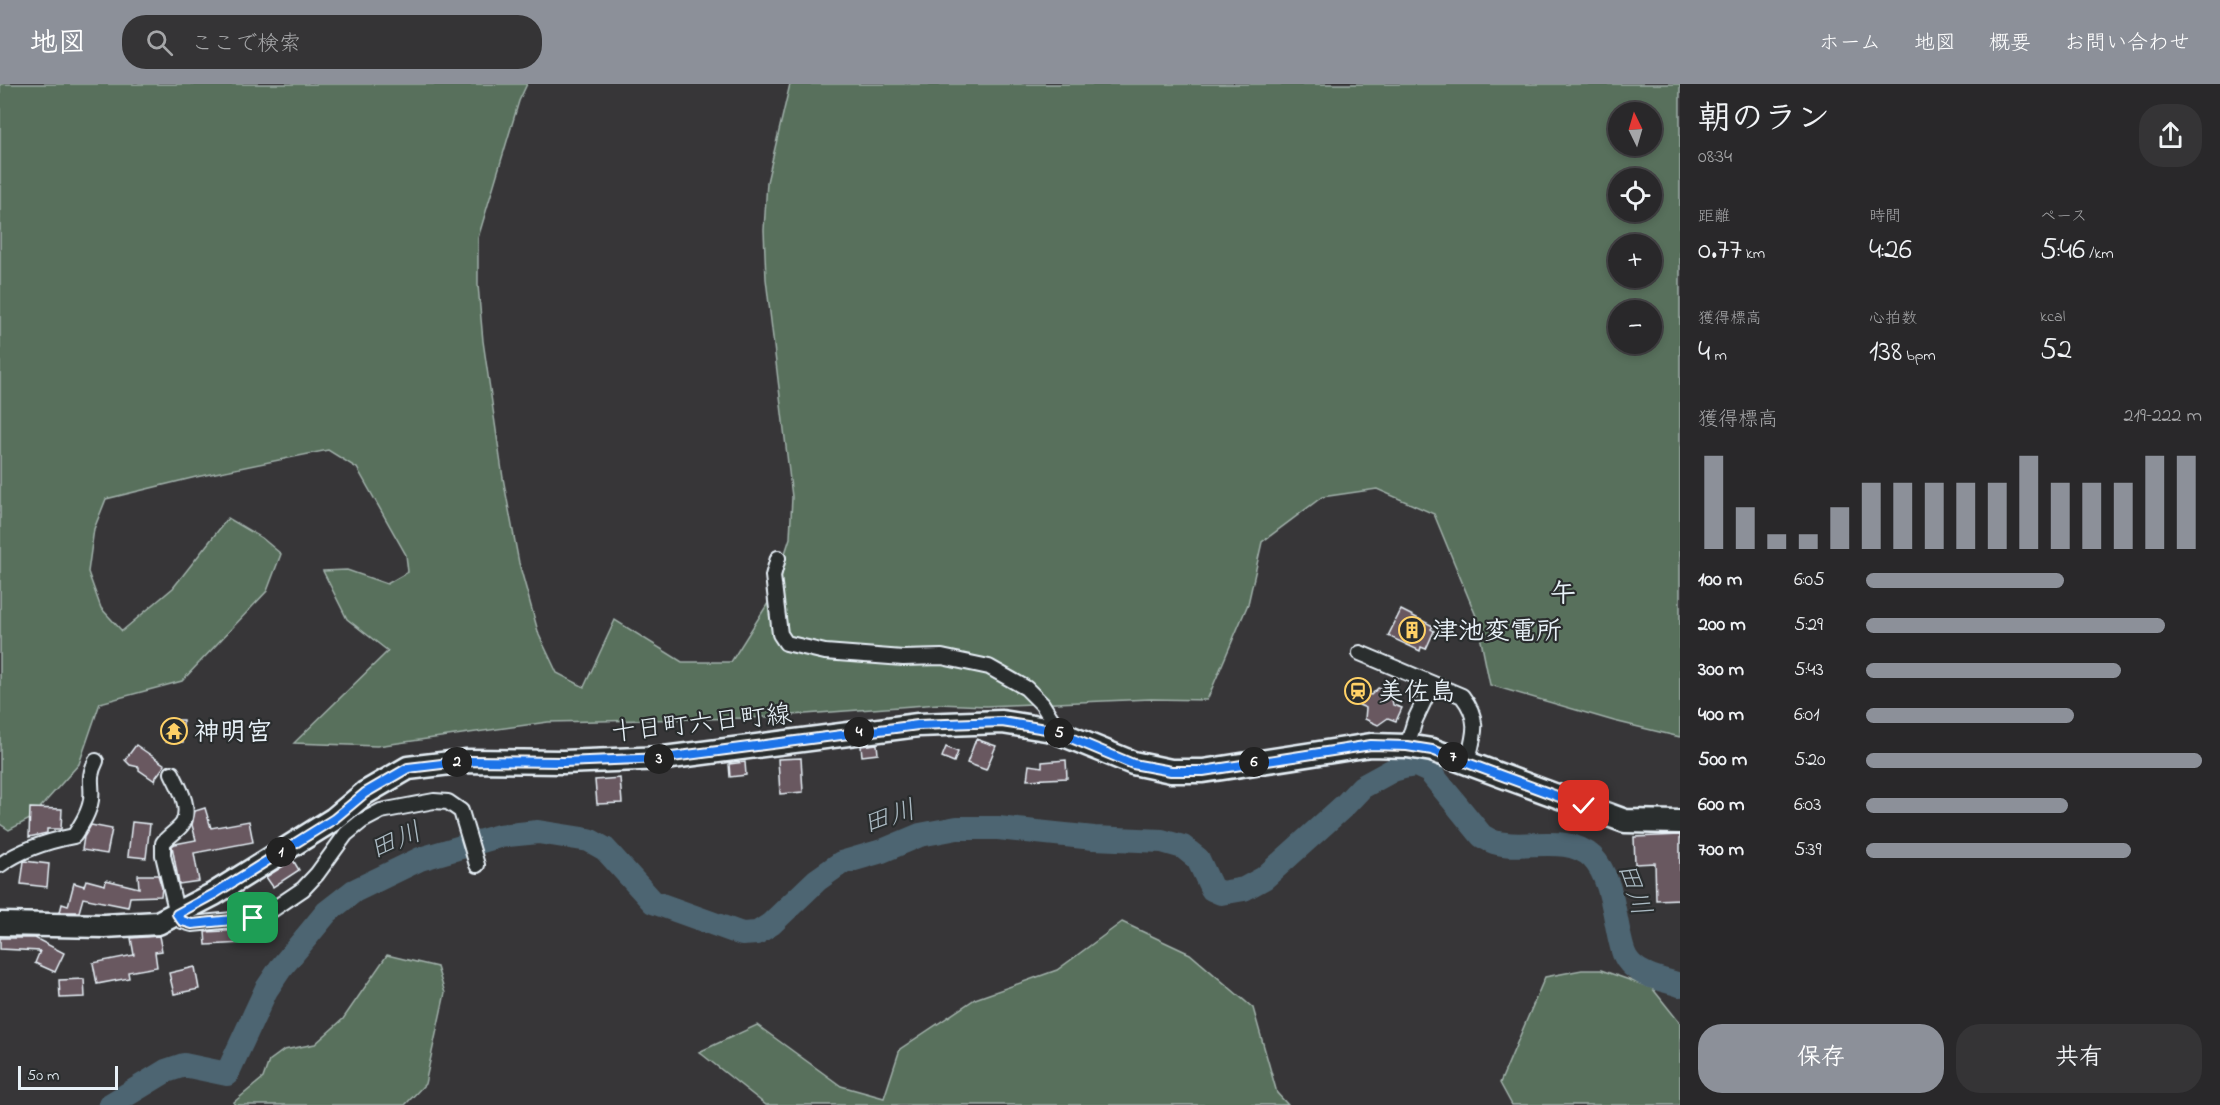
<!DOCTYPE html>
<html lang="ja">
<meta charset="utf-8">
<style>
:root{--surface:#29282a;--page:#353436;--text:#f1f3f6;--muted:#a5a6a8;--line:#454447;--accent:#8c9099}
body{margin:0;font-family:"Indie Flower","Klee One",sans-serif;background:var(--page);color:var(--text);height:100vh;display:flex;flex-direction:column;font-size:22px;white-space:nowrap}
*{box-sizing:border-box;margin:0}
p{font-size:20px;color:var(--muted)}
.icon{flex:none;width:33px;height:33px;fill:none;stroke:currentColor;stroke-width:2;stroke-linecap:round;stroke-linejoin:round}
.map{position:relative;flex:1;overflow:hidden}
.drawer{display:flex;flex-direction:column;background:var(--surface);width:540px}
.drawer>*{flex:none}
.needle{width:39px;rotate:355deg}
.buttons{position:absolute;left:1608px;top:18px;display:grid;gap:12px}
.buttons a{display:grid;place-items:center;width:54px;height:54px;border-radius:50%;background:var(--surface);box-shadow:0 3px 9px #0003,0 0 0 2px var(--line);font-size:30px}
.scale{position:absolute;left:18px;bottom:15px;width:100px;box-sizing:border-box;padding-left:6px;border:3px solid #e8f1f8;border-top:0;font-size:16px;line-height:21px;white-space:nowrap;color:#e8f1f8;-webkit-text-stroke:4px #2a2d2e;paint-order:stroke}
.pin{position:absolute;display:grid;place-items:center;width:51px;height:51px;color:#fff;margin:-26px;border-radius:12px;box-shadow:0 3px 9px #0006}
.km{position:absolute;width:30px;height:30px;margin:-15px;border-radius:50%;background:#222;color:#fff;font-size:16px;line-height:30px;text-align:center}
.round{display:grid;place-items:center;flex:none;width:63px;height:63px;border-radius:24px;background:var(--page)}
.headline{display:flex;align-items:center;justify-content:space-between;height:102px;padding:0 18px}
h1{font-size:33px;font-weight:600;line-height:45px}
.stats{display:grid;grid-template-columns:repeat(3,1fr);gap:9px;height:102px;padding:6px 18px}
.stats div{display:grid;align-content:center}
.stats b{font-size:30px;font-weight:600}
.stats small{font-size:16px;font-weight:400}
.stats p{font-size:16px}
.chart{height:168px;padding:12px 18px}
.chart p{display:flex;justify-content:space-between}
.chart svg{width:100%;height:108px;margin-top:6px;stroke:var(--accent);stroke-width:6}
.cta{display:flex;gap:12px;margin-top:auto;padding:12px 18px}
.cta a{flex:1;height:69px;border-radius:24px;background:var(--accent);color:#fff;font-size:24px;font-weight:600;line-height:69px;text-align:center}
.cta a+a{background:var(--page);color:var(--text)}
ul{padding:0 18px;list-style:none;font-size:20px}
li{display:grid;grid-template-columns:96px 72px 1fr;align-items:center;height:45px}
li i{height:15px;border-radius:8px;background:var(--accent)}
header{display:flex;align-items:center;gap:36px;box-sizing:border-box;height:84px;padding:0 30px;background:var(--accent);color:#fff}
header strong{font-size:28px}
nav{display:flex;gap:33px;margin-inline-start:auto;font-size:21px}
.search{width:420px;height:54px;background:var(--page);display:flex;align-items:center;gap:15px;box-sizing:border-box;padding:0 21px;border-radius:24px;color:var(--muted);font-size:22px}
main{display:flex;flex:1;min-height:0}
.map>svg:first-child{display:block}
.green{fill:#59705c;stroke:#a0b0aa;stroke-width:1.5;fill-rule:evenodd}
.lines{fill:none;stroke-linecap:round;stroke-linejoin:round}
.river{stroke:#4e6572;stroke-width:24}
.building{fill:#695861;stroke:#e8f1f8;stroke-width:1.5}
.street-casing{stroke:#e8f1f8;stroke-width:18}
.primary-casing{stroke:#e8f1f8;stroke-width:27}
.street{stroke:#2a2d2e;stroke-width:14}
.primary{stroke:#2a2d2e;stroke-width:22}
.route-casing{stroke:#fff;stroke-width:12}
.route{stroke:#1a73e8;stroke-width:8}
.labels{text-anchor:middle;stroke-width:4.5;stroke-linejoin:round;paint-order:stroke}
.poi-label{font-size:26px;font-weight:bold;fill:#e8f1f8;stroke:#2a2d2e;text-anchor:start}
.street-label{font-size:26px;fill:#e8f1f8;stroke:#2a2d2e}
.neighbourhood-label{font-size:27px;font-weight:bold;fill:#e8f1f8;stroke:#2a2d2e}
.water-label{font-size:27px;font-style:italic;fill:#aab9c2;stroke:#2a2d2e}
</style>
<header>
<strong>地図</strong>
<div class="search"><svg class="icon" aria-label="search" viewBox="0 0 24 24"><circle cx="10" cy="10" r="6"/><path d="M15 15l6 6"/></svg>ここで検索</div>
<nav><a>ホーム</a><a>地図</a><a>概要</a><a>お問い合わせ</a></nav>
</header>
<main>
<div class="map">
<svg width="1680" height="1021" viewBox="0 0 1680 1021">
<rect width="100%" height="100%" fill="#373638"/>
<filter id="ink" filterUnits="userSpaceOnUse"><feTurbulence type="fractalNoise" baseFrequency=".0167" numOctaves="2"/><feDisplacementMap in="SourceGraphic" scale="12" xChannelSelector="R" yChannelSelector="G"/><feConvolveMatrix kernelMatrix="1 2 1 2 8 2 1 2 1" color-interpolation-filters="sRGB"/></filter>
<g filter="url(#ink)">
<g class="green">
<path d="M0,0H527L519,17L478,154V201L483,257L503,394L519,479L539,551L557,589L584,603L615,536L682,578H731L770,516L790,454L792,413L766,195L764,146L767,98L790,0H1680V653L1614,637L1490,601L1476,532L1434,430L1377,405L1322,413L1262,458L1248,520L1207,616L1151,615L986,622L939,620L750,634L548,638L377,662L294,659L388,567L347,535L323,487L347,486L387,500L408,488L406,471L357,384L328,366L196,393L106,415L94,445L88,488L101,524L122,547L173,504L228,434L262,454L281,470L267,507L182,597L100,619L79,680L30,735L9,746L0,740ZM1618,28H1652V62H1618ZM1618,94H1652V128H1618ZM1618,160H1652V194H1618ZM1618,226H1652V260H1618Z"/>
<polygon points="1122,838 1190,870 1253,924 1277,1009 1288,1021 766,1021 699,968 757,941 841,1002 884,1014 900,965 975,915 1057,886"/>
<polygon points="387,871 437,883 445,909 425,1000 405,1021 234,1021 234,1018 263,994 269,977 284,966 315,960 343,935"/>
<polygon points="1582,886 1601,886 1652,904 1680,939 1680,1021 1512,1021 1500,999 1545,893"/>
</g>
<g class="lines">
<path class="river" d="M110,1021L166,987L184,981L227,990L266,906L280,885L327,828L354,807L420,775L499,752L538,748L589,756L605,765L653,818L742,850L757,849L771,840L817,796L841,779L882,767L920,751L957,744H998L1094,754L1162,757L1183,763L1198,775L1212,805L1221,809L1244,805L1264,794L1345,721L1362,703L1393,686L1404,683L1416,681L1429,687L1482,752C1486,754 1490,757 1494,758C1523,767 1567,749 1592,773C1611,792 1614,829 1620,855C1622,863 1623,872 1630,879C1641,892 1665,896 1680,901"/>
</g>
<g class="building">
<polygon points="1401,526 1433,542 1431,545 1434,547 1426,565 1421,563 1420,567 1388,552"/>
<polygon points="1378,604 1391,609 1393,621 1402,624 1396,637 1388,634 1378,641 1365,635 1366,624 1359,621 1364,609 1371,611"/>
<polygon points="165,636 183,636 183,658 166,658"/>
<polygon points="976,655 996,662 986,686 967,679"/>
<polygon points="877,660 878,670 862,672 861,662"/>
<polygon points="136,661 165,681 156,693 155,697 139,686 139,683 130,681 125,676"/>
<polygon points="946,663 958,668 954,678 942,673"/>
<polygon points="801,674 803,708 780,710 778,675"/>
<polygon points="1066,676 1067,694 1027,696 1029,681 1042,683 1042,678"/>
<polygon points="745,678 746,691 730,693 729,680"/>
<polygon points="620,694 622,719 597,720 595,696"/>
<polygon points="30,724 62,725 61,745 47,745 47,749 29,753"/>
<polygon points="205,724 211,744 249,737 253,758 194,769 199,797 179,800 172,762 175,760 196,756 192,741 195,727"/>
<polygon points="132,738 150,740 146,774 128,772"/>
<polygon points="91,741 112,745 107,770 82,766 84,753"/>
<polygon points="1680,751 1680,815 1656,816 1655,779 1635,780 1634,753"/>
<polygon points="293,776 299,786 273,803 266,793"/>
<polygon points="24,777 49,780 47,803 21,800"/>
<polygon points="138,791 158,791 162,804 161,812 130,813 128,823 83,814 79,828 60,828 62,820 68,822 74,799 84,802 86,796 105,801 106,796 139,804"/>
<polygon points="243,846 244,859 206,861 205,848"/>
<polygon points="159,852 162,867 155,868 157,883 128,888 129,894 97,900 93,879 134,871 131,854"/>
<polygon points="0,854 35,854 64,869 55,888 35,879 40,867 0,865"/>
<polygon points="195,883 199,905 174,910 169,889"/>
<polygon points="84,895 85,913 60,914 59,896"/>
</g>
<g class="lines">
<defs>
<g id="street">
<polyline points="778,474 773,492 780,550 786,559 825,568 903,574 942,573 989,583 1026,604 1042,620 1054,639 1052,646"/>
<path d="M1360,569L1462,612C1481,636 1474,652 1467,679"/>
<polyline points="1407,662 1415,636 1432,600"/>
<path d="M172,689C179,704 191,722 183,739C179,746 168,752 163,759V771L177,830L182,837L192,840L253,834L269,828L303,805L317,790L346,750L362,737L381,727L434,717L448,718L461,727L477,781"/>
<path d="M0,781C21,766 48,757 74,752C81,741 89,729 91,716C93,699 87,695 96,677"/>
</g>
<polyline id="primary" points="0,840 104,842 158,839 214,810 334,735 365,709 408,684 467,677 563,678 664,674 918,641 1002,638 1052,646 1133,679 1171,687 1203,687 1371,661 1407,662 1432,666 1625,737 1680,738"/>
</defs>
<use href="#street" class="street-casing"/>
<use href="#primary" class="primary-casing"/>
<use href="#street" class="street"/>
<use href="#primary" class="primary"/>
</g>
</g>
<g class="lines" filter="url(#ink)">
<defs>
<polyline id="route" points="253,834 192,840 182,837 177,830 214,810 334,735 365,709 408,684 467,677 563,678 664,674 918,641 1002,638 1052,646 1133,680 1171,687 1203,687 1371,661 1407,662 1432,666 1584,722"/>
</defs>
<use href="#route" class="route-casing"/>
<use href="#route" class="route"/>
</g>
<defs>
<symbol id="building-ring" viewBox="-11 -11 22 22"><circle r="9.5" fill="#2a2d2e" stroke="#ffd166" stroke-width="1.5"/><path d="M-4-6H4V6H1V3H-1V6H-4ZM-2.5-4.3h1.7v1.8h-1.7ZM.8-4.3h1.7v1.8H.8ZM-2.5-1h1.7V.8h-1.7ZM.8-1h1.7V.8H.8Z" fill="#ffd166"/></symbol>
<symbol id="station-ring" viewBox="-11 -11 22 22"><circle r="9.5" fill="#2a2d2e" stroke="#ffd166" stroke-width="1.5"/><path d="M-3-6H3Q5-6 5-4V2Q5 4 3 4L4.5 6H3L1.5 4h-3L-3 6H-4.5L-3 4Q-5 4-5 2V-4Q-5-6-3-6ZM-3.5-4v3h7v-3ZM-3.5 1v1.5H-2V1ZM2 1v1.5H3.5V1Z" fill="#ffd166"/></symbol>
<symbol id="temple-ring" viewBox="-11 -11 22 22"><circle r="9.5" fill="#2a2d2e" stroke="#ffd166" stroke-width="1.5"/><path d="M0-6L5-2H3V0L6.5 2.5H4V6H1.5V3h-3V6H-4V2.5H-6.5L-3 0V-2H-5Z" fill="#ffd166"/></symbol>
</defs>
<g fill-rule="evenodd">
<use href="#building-ring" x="1397" y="531" width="30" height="30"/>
<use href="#station-ring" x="1343" y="592" width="30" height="30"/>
<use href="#temple-ring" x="159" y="632" width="30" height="30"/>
</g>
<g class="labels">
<g class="poi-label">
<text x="1432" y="555">津池変電所</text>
<text x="1378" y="616">美佐島</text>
<text x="194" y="656">神明宮</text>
</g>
<g class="street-label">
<text transform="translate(701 638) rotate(-6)" y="9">十日町六日町線</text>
</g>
<g class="neighbourhood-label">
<text x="1563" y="518">午</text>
</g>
<g class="water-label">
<text transform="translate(889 732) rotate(-18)" y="9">田川</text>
<text transform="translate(395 756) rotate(-23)" y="9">田川</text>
<text transform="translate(1635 805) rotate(72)" y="9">田川</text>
</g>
</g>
</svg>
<div class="buttons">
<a><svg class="needle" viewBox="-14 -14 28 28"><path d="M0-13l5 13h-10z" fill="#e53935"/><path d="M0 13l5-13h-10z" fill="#a5a6a8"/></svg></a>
<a><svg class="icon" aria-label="locate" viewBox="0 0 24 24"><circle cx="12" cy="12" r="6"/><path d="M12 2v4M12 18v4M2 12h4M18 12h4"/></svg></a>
<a>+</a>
<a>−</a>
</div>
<div class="scale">50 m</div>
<div class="pin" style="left:253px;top:834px;background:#1e9e55"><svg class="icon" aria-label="arrive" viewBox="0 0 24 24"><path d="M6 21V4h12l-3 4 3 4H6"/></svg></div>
<div class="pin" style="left:1584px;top:722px;background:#d93025"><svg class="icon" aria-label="check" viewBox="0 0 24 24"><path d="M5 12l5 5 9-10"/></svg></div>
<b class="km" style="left:281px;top:768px">1</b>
<b class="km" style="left:457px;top:678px">2</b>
<b class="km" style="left:659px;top:675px">3</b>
<b class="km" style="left:859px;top:648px">4</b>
<b class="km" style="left:1059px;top:649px">5</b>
<b class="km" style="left:1254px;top:678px">6</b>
<b class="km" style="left:1453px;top:673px">7</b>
</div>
<section class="drawer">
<div class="headline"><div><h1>朝のラン</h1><p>08:34</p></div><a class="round"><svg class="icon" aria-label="share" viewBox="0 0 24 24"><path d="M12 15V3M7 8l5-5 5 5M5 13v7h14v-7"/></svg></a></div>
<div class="stats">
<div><p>距離</p><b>0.77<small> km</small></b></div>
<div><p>時間</p><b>4:26</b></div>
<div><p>ペース</p><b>5:46<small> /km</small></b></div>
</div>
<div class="stats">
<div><p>獲得標高</p><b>4<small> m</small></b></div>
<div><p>心拍数</p><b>138<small> bpm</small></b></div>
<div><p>kcal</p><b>52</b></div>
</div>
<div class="chart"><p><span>獲得標高</span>219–222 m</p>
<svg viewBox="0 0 160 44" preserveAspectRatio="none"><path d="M5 44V6M15 44V27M25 44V38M35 44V38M45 44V27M55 44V17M65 44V17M75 44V17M85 44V17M95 44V17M105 44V6M115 44V17M125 44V17M135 44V17M145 44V6M155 44V6"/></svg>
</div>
<ul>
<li><b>100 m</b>6:05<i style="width:59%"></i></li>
<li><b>200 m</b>5:29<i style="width:89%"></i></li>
<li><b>300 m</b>5:43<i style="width:76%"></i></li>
<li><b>400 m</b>6:01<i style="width:62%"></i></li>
<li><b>500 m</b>5:20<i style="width:100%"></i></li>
<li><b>600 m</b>6:03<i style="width:60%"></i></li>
<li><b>700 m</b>5:39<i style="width:79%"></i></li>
</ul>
<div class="cta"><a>保存</a><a>共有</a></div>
</section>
</main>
